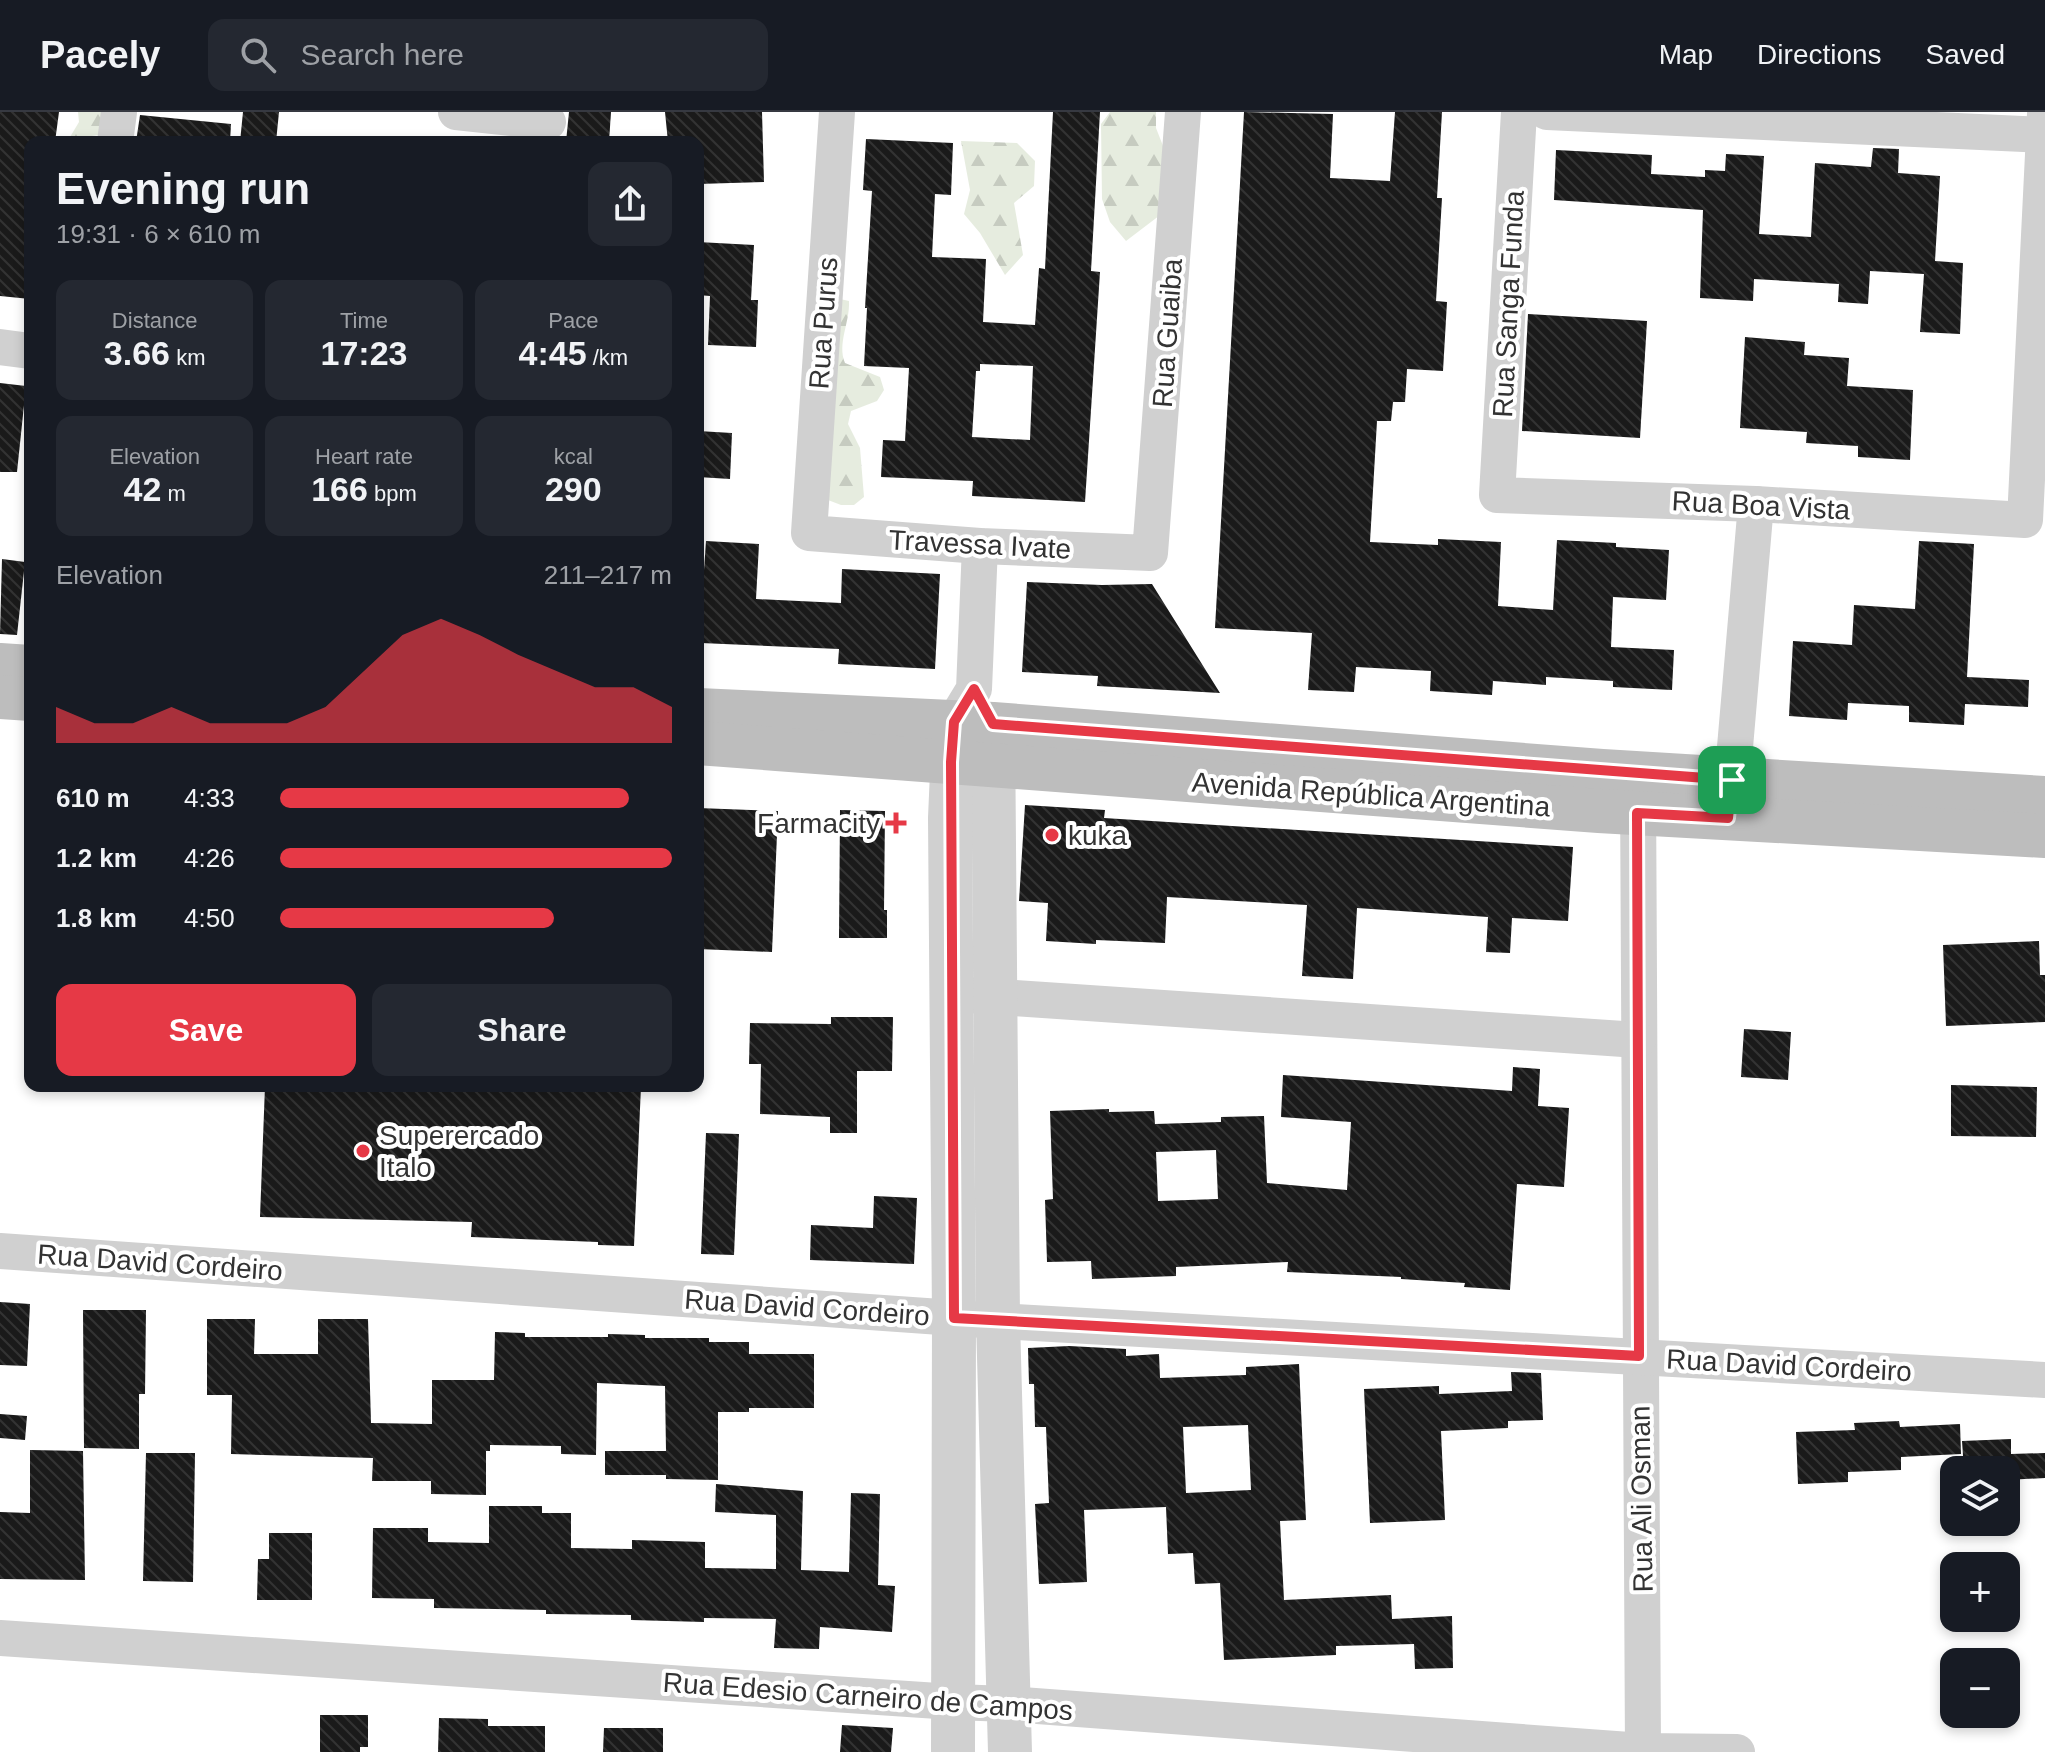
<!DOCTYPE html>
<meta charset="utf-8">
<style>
:root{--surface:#171b24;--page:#242831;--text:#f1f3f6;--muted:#9ea1a6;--line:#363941;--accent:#e63946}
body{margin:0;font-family:Arial,sans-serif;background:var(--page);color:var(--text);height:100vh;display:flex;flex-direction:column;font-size:30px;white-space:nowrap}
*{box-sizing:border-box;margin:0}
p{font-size:26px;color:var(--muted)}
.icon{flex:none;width:44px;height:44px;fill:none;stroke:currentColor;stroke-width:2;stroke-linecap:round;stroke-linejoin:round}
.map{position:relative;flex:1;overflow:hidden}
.drawer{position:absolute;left:24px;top:24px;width:680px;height:956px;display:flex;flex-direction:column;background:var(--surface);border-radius:16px;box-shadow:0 4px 12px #0003}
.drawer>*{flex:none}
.tools{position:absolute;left:1940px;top:1344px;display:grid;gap:16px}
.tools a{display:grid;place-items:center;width:80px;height:80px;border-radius:16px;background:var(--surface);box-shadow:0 4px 12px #0003;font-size:40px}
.pin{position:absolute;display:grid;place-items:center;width:68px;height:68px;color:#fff;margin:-34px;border-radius:16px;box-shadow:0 4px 12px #0006}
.round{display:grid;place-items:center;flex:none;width:84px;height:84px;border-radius:16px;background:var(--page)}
.headline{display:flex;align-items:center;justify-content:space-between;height:136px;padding:0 32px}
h1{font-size:44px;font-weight:700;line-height:60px}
.metrics{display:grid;grid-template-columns:repeat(3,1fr);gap:12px;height:136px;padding:8px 32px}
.metrics div{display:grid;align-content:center;border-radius:16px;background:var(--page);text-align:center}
.metrics b{font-size:34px;font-weight:700}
.metrics small{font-size:22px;font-weight:400}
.metrics p{font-size:22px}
.chart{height:224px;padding:16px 32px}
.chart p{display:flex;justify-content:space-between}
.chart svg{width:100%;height:144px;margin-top:8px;fill:var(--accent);opacity:.7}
.action{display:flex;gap:16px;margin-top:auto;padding:16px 32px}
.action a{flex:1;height:92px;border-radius:16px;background:var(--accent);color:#fff;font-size:32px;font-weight:700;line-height:92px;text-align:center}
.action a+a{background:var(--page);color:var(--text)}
ul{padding:0 32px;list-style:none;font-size:26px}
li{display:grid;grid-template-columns:128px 96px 1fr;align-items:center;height:60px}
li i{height:20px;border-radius:10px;background:var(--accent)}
header{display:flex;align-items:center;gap:48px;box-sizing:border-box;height:112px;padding:0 40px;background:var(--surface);border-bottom:2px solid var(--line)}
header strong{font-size:38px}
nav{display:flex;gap:44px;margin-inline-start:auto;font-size:28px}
.search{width:560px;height:72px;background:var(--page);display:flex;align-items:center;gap:20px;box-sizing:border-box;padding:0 28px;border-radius:16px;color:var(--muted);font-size:30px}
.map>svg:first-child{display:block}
.forest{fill:url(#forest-firs)}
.building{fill:url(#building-back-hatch);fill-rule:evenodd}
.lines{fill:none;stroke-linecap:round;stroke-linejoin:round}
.minor{stroke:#d0d0d0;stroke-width:36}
.tertiary{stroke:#d0d0d0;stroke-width:44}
.secondary{stroke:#bdbdbd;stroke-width:44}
.route-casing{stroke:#fff;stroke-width:16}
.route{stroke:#e63946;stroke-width:10}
.poi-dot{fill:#e63946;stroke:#fff;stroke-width:3}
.labels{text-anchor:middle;stroke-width:8;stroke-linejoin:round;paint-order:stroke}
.street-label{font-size:28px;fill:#333;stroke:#fff}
.poi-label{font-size:28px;fill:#333;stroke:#fff;text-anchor:start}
</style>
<header>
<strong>Pacely</strong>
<div class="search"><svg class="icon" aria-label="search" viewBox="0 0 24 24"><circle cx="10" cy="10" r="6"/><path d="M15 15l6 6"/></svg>Search here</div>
<nav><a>Map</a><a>Directions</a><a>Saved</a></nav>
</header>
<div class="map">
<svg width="2045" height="1640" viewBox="0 0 2045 1640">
<defs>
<pattern id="forest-firs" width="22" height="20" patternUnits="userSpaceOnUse" patternTransform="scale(2)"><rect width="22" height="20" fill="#e6ecdf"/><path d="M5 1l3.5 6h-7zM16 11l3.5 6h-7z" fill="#c6cbc0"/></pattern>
<pattern id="building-back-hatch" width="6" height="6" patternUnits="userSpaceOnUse" patternTransform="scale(2)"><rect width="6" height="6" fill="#1a1a1a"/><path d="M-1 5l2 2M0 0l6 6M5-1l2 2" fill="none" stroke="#333"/></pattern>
</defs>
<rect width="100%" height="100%" fill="#fff"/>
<g class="forest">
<polygon points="78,0 107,0 104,22 92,24 91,30 67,30 79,10"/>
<polygon points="1110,0 1156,0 1156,16 1176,67 1172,94 1126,129 1110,110 1102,87 1101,12"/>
<polygon points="961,29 1017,31 1035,49 1034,74 1014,91 1023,143 1005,163 980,121 964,102 970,78"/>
<path d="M831,185L849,189C850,211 837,231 845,251L880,265L884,278L877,289L851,299L848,312L860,336L864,385L854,393H841L828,388Z"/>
</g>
<g class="building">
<polygon points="0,0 59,0 55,30 30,30 30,187 0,184"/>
<polygon points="243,0 279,0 276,30 240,30"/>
<polygon points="569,0 611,0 609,30 566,30"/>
<polygon points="665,0 762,0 764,70 698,72 698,30 668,30"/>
<path d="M1053,0H1100L1091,159L1100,160L1085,390L972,384L973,369L881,365L883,328L905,329L909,256L864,254L867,196H865L872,79L863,78L866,27L953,31L951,83L935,82L932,145L986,147L983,210L1035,213L1039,156L1045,157ZM980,252L1033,254L1030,328L972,325L976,259H980Z"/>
<polygon points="1244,0 1333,2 1330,66 1390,69 1395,0 1442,0 1437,86 1442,86 1436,189 1447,190 1443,259 1407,257 1405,290 1393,290 1391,309 1377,309 1370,430 1438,433 1438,427 1501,430 1498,494 1553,498 1557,428 1616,431 1616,435 1669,438 1666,488 1613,485 1611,535 1674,538 1672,578 1613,575 1613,569 1546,565 1546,573 1493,569 1492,583 1430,579 1431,559 1356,555 1354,580 1308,578 1312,521 1215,516"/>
<polygon points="140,3 231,12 230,30 136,30"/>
<polygon points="1873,36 1899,37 1898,61 1940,64 1935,149 1963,151 1960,222 1920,220 1924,162 1870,159 1868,192 1838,190 1839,172 1754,167 1753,189 1700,186 1703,98 1554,88 1556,38 1652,43 1651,62 1705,65 1705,58 1725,59 1726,42 1764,44 1759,122 1811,125 1815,51 1871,55"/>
<polygon points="698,130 754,133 751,188 758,188 756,235 708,233 710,184 698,183"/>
<polygon points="1528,202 1647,209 1640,326 1522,319"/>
<polygon points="1745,225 1805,230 1804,243 1849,246 1847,274 1913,278 1910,348 1858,345 1858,334 1806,331 1807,320 1740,316"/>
<polygon points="0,271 26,274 17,360 0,360"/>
<polygon points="698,319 732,321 730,367 698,365"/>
<polygon points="706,429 759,432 756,487 841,491 842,457 940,462 935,557 838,552 839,537 701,531 701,523 698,523 698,458 704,458"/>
<polygon points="1919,429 1974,432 1967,565 2029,568 2028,595 1965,592 1964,613 1909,610 1909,594 1848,591 1847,608 1789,604 1793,529 1852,533 1854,493 1915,497"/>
<polygon points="2,447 25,450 17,523 0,522"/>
<polygon points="1027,470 1102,473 1152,472 1220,581 1097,574 1098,564 1022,560"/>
<polygon points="1025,693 1105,698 1104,706 1573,735 1568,809 1512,806 1510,841 1486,840 1488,805 1357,796 1353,867 1302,864 1307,793 1167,785 1165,831 1096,828 1096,832 1046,829 1048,791 1019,789"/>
<polygon points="698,696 778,699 772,840 698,837"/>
<polygon points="840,698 885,699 884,798 887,798 887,826 839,826"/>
<polygon points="2039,829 2040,863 2045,863 2045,910 1946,914 1943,833"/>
<polygon points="831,905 893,905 892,959 857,959 857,1021 830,1021 830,1005 760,1002 761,952 749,952 750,911 831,912"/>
<polygon points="1744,917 1791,920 1788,968 1741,965"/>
<path d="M1513,955L1540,957L1538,994L1569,996L1564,1075L1517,1072L1510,1178L1464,1175L1465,1171L1401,1167V1165L1287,1160L1288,1150L1176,1155V1164L1092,1167L1091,1149L1047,1150L1045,1088L1053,1087L1050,999L1109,997V1000L1154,999L1155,1012L1221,1010V1005L1264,1004L1267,1071L1347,1078L1351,1010L1281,1005L1283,963L1512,979ZM1216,1038L1218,1087L1158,1089L1156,1040Z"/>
<polygon points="1951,973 2037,975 2036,1025 1951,1024"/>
<polygon points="265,974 641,974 634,1134 598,1133 598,1130 471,1125 472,1110 260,1105"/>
<polygon points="706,1021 739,1022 734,1143 701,1142"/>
<polygon points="874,1084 917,1086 914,1152 810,1148 811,1113 873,1116"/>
<polygon points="0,1190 30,1192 27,1254 0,1253"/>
<polygon points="83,1198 146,1198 145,1282 139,1282 139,1337 84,1336"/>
<polygon points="207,1207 255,1207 254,1242 318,1242 318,1207 368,1207 371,1311 432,1312 432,1268 494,1268 495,1220 525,1221 525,1225 608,1225 608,1222 645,1223 645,1226 709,1226 709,1230 749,1230 749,1242 814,1242 814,1296 749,1296 749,1300 718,1300 718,1368 666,1367 666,1363 605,1363 605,1339 666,1339 665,1274 597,1271 596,1343 561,1342 561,1334 490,1333 490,1339 486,1339 486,1383 431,1382 431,1369 372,1369 373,1346 231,1342 232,1283 207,1283"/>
<path d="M1069,1234L1126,1237V1244L1159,1242L1160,1266L1246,1263V1255L1299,1252L1306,1408L1280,1409L1284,1488L1391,1483L1392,1507L1452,1504L1453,1556L1415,1557L1414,1532L1336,1534V1543L1224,1548L1220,1471L1195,1472L1193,1441L1168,1442L1166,1395L1084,1398L1087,1470L1039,1472L1035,1392L1049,1391L1046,1315H1035L1034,1272H1029L1028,1236ZM1248,1313L1251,1378L1186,1381L1183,1315Z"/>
<polygon points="1511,1260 1541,1261 1543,1308 1508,1309 1508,1316 1441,1319 1445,1408 1370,1411 1364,1277 1439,1274 1439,1282 1512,1279"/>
<polygon points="0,1302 27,1304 25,1328 0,1326"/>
<polygon points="1899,1309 1900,1315 1960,1312 1961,1342 1901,1345 1901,1358 1848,1360 1848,1370 1798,1372 1796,1320 1855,1318 1854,1311"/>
<polygon points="2011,1327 2011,1342 2045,1341 2045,1366 2006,1368 2006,1358 1964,1358 1962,1329"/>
<polygon points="30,1338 83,1339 85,1468 0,1467 0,1400 30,1401"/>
<polygon points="146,1341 195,1341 193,1470 143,1469"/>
<polygon points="716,1372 803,1379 801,1458 849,1460 851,1381 880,1382 878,1473 895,1474 892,1520 820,1515 819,1537 774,1536 776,1507 704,1506 704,1510 631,1508 631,1503 546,1502 546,1498 434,1496 434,1487 372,1486 373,1416 428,1416 428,1430 489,1431 489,1394 542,1394 542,1401 571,1401 571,1436 632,1437 632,1428 705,1430 705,1456 776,1457 776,1403 715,1400"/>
<polygon points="269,1421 312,1421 312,1488 257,1488 258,1447 269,1447"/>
<polygon points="320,1603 368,1603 368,1635 360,1635 360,1640 320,1640"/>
<polygon points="439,1606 488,1607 488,1614 545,1614 545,1640 438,1640"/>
<polygon points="842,1613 893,1616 891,1640 840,1640"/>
<polygon points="604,1616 663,1616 663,1640 603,1640"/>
</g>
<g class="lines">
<g class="minor">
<polyline points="456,0 548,10"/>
<polyline points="837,0 809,421 980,434 1150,441 1183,0"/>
<polyline points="1519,0 1497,383 1756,392 2025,408 2045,2"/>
<polyline points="1547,0 2044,23"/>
<polyline points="115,30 119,0"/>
<polyline points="0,235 30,239"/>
<polyline points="954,610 974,577 980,434"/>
<polyline points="1638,674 1643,1640"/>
<polyline points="1730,693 1756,392"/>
<polyline points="969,883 1638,928"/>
<polyline points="0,1139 998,1209 2045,1268"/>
<polyline points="0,1526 953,1590 1009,1592 1643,1639 1737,1640"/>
</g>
<g class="tertiary">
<polyline points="993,615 998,1209 1010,1640"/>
<polyline points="953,1640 954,1206 950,706 954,615"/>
</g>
<g class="secondary">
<polyline points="0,553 30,555"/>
<polyline points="0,585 30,587"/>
<polyline points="698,598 993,612 1602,659 2045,686"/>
<polyline points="698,631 1599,699 2045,724"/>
</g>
</g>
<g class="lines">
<defs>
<polygon id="route" points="974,577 993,612 1732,668 1728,706 1637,701 1639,1244 954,1206 951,650 954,610"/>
</defs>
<use href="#route" class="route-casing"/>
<use href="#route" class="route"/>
</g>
<g class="poi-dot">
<path d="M892 699h8v8h8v8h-8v8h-8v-8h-8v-8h8z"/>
<circle cx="1052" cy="723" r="8"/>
<circle cx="363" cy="1039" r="8"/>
</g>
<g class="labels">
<g class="street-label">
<text transform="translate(1508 192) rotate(-87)" y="10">Rua Sanga Funda</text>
<text transform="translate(823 211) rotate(-86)" y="10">Rua Purus</text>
<text transform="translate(1167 221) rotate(-86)" y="10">Rua Guaiba</text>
<text transform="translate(1761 393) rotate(3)" y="10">Rua Boa Vista</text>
<text transform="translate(980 432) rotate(3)" y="10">Travessa Ivate</text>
<text transform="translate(1371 682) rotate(4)" y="10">Avenida República Argentina</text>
<text transform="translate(160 1150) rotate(4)" y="10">Rua David Cordeiro</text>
<text transform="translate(807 1195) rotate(4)" y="10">Rua David Cordeiro</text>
<text transform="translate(1789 1253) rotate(3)" y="10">Rua David Cordeiro</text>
<text transform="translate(1641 1387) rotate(-91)" y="10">Rua Ali Osman</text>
<text transform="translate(868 1584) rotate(4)" y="10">Rua Edesio Carneiro de Campos</text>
</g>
<g class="poi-label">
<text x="880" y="721" text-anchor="end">Farmacity</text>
<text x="1068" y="733">kuka</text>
<text x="379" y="1033">Superercado<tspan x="379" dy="32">Italo</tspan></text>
</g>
</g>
</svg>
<div class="tools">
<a><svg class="icon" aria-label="layers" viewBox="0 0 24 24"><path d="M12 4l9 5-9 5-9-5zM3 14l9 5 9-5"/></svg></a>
<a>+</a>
<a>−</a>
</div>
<div class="pin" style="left:1732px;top:668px;background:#1e9e55"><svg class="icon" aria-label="arrive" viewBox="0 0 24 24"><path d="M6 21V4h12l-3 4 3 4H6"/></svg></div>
<section class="drawer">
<div class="headline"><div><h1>Evening run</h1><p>19:31 · 6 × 610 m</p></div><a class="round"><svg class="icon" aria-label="share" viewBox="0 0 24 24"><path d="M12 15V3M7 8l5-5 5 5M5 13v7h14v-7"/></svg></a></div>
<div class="metrics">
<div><p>Distance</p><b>3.66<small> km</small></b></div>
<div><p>Time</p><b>17:23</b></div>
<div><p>Pace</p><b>4:45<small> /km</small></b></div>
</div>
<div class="metrics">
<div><p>Elevation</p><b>42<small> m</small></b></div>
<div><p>Heart rate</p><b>166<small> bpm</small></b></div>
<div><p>kcal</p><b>290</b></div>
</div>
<div class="chart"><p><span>Elevation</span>211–217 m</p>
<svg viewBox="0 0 160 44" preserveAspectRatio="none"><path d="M0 44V33L10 38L20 38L30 33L40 38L50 38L60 38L70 33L80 22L90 11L100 6L110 11L120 17L130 22L140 27L150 27L160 33V44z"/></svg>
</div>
<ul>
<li><b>610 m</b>4:33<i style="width:89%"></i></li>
<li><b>1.2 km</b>4:26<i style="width:100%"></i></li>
<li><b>1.8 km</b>4:50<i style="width:70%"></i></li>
</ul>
<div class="action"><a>Save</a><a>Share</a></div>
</section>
</div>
